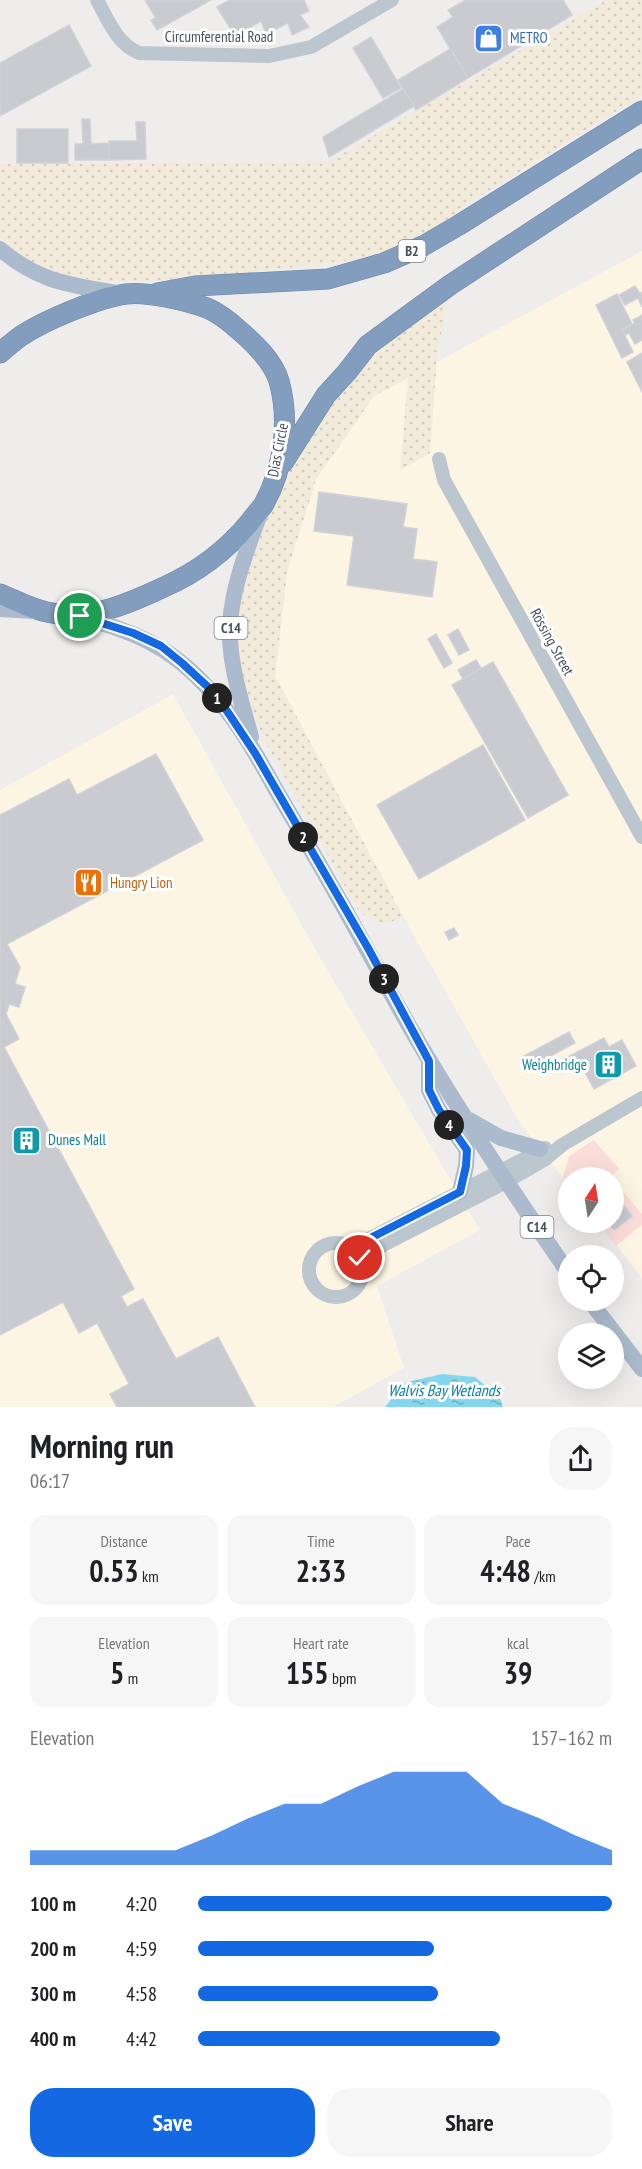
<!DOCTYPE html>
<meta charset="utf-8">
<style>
:root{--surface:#fff;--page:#f6f6f6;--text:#202124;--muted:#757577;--accent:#1468e1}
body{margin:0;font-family:"PT Sans Narrow",sans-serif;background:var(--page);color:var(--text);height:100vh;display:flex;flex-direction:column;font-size:22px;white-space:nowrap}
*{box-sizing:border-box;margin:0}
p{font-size:20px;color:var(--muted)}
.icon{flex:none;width:33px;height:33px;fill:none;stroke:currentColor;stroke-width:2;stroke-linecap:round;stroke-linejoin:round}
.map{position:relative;height:1407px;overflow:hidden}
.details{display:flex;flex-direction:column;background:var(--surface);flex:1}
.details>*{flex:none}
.needle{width:39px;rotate:12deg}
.tools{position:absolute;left:558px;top:1167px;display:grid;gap:12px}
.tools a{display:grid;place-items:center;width:66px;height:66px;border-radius:50%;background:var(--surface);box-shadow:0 6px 24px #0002;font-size:30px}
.pin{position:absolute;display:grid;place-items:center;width:51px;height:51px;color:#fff;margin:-26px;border:3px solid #fff;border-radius:50%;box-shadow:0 2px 6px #0007}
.km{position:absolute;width:30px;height:30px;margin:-15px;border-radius:50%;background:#222;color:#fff;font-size:16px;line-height:30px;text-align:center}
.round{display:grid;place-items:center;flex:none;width:63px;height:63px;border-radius:24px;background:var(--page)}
.headline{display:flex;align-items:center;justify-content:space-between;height:102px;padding:0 30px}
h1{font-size:33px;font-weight:800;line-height:45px}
.stats{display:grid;grid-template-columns:repeat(3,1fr);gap:9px;height:102px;padding:6px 30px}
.stats div{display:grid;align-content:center;border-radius:15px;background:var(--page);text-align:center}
.stats b{font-size:30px;font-weight:800}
.stats small{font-size:16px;font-weight:400}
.stats p{font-size:16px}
.chart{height:168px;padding:12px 30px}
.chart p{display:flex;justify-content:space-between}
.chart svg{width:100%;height:108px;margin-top:6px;fill:var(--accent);opacity:.7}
.action{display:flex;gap:12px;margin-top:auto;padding:12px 30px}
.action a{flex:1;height:69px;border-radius:24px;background:var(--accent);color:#fff;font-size:24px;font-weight:800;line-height:69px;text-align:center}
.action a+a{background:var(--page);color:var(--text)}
ul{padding:0 30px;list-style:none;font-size:20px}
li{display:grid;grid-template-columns:96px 72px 1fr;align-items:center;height:45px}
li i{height:15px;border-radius:8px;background:var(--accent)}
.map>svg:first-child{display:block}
.commercial{fill:#fcf5e3}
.medical{fill:#fbdeda}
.sand{fill:url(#sand-dots)}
.water{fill:url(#water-ripples)}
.building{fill:#c9cbd1;stroke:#d0d2d8;stroke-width:1.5}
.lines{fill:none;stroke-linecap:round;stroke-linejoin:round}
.highway-casing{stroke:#6d88a9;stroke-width:21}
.minor{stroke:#bcc6cf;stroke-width:14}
.major{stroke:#abbbcd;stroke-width:16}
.highway{stroke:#829dbd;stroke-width:20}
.route-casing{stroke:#fff;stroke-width:12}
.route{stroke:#1468e1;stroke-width:8}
.labels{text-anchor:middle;stroke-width:6;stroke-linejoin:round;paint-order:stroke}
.shield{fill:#fff;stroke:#7c848c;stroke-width:1.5}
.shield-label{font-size:14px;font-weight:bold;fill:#444f5a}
.street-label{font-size:15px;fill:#444f5a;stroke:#fff}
.shop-label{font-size:15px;fill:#366cbe;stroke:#fff;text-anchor:start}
.food-label{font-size:15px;fill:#c56008;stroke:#fff;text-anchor:start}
.culture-label{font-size:15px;fill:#0d838f;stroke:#fff;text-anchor:end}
.water-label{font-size:16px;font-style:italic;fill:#087da1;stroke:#fff}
</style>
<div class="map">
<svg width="642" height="1407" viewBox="0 0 642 1407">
<defs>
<pattern id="sand-dots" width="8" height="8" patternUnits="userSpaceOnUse" patternTransform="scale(1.5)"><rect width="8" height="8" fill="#f2ebdb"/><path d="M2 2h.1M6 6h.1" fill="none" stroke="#d1cbbe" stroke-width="1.8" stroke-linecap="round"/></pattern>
<pattern id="water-ripples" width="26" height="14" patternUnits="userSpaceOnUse" patternTransform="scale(1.5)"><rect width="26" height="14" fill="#84d5ee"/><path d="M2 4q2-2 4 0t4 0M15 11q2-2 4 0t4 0" fill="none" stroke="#6eafc4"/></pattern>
</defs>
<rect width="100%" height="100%" fill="#efecec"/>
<g class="commercial">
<polygon points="642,251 642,1278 599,1223 614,1222 614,1178 568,1178 568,1184 518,1120 403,916 275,677 287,572 316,479 374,396"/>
<polygon points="173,694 318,954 480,1230 377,1286 404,1368 333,1407 0,1407 0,790"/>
</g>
<g class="medical">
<polygon points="594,1140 619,1169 611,1177 568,1178 568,1184 563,1177 569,1156"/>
<polygon points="614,1181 642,1214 642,1225 616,1246 598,1223 614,1222"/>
</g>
<g class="sand">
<polygon points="607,0 642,0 642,95 468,204 437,227 369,258 213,277 161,281 102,281 64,276 48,271 18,255 0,237 0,164 330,161"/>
<path d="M447,297L444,323L438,345L430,453L400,470L408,378L374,396L316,479L287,572L275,676L403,916C385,928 373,923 358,910L263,738L236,664L234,615L242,580L278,489L332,394L390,333Z"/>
</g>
<polygon class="water" points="442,1374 475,1377 500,1398 503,1407 385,1407 404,1383"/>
<g class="building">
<polygon points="145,0 211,0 157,30 151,20 156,18"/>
<polygon points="230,0 304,0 309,11 300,15 309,27 292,35 288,23 266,34 261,21 235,36 217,7"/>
<polygon points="466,0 563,0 572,15 468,78 437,27 453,17 448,10"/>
<polygon points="69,25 91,66 0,116 0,63"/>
<polygon points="371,37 401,88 383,98 353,48"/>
<polygon points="450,49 468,78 416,110 398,80"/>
<polygon points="403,89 414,106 329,157 323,137"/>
<polygon points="82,119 90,119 91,144 109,143 109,160 75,160 75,144 83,144"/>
<polygon points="136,122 145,122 146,159 109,160 109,141 137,141"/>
<rect x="17" y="129" width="51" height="34"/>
<polygon points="635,286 640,294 642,292 642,307 638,298 625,305 619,295"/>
<polygon points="617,294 632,324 622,330 633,352 622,358 596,305"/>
<polygon points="642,315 642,340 635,344 629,333 625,335 622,330 635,323 633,320"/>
<polygon points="642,353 642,392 627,362"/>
<polygon points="319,492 407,504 403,527 417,529 413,559 437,562 432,597 347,585 354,536 314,531"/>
<polygon points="458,629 469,650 459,655 448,635"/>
<polygon points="436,634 452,663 444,668 428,639"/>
<polygon points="476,660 481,668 463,679 458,670"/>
<polygon points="493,662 568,795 528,818 452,685"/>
<polygon points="483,745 525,820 419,879 377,805"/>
<polygon points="156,754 203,840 7,944 20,967 15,984 25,987 19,1007 9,1004 6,1014 19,1039 4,1047 134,1289 121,1296 127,1307 143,1299 176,1359 218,1337 255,1407 117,1407 110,1394 129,1384 97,1323 79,1333 63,1302 0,1335 0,815 69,779 77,795"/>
<polygon points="454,928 458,935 449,940 445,932"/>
<polygon points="569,1032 575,1043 528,1068 522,1057"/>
<polygon points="604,1038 609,1047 622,1040 636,1066 594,1089 580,1063 562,1073 556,1063"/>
<polygon points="614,1192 632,1216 614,1230 608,1222 614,1222"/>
</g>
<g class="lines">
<defs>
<g id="highway">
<polyline points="157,293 195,286 328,279 384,263 423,246 459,225 642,111"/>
<path d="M0,353C7,347 14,341 21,336C45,320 98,298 126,294C147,291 187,301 207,308C219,313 230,322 240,331C255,344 273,361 279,381C290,420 284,468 264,504C260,510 254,516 250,522C226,551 198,572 164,587C128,604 87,622 47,612C31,609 15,600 0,594"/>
<polyline points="283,463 326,395 347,372 368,345 450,285 642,159"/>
</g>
</defs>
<use href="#highway" class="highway-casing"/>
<g class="minor">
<path d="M97,0C108,20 117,44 139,53L269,56L311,47L392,0"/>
<polyline points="439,459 444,480 642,837"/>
<circle cx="336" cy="1270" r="27"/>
<polyline points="351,1248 545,1148"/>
<polyline points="362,1264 383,1245 506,1182 544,1160 562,1145 642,1098"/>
</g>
<g class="major">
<path d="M0,249C41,284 73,285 124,294"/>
<polyline points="0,609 34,611"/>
<path d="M80,616C134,633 168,644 208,688C236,718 256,754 276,790C296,824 316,858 335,892C368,949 397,1008 431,1063C474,1134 520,1203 568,1272"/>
<path d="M251,737C241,700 228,661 230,623C233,584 248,547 261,511"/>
<polyline points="429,1061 429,1090 439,1110 467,1150 466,1166 460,1192"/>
<polyline points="469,1120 501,1138 540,1149"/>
<polyline points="589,1300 642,1369"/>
</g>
<use href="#highway" class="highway"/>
</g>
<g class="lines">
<defs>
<polyline id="route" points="80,616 133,633 161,646 182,663 208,687 227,711 255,753 368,948 429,1061 429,1090 439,1110 467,1150 466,1166 460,1192 351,1248 360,1258"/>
</defs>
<use href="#route" class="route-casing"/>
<use href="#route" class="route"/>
</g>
<defs>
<symbol id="shop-square" viewBox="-11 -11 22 22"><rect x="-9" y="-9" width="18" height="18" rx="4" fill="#3f7fe0" stroke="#fff"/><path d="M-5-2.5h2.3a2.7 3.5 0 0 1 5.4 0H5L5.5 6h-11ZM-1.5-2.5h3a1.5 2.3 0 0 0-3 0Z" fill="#fff"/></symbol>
<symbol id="restaurant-square" viewBox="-11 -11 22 22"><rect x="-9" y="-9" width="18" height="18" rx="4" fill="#e8710a" stroke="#fff"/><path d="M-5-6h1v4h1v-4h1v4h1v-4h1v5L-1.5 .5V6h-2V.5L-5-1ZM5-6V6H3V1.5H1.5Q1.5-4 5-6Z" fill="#fff"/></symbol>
<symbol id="building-square" viewBox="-11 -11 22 22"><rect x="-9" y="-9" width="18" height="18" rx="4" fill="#0f9aa8" stroke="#fff"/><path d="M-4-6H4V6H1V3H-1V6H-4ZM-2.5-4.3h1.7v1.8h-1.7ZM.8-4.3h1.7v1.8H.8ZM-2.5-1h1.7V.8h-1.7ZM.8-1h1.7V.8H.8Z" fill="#fff"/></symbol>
</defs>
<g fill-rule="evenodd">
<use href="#shop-square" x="472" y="22" width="33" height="33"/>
<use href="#restaurant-square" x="72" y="866" width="33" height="33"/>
<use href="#building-square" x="592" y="1048" width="33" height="33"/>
<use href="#building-square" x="10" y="1124" width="33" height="33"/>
</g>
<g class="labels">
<g class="shield">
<rect x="398.5" y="240" width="27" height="22" rx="4.5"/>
<rect x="214.5" y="617" width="33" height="22" rx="4.5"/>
<rect x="520.5" y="1216" width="33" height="22" rx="4.5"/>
</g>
<g class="shield-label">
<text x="412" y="256">B2</text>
<text x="231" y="633">C14</text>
<text x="537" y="1232">C14</text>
</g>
<g class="street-label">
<text x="219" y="42">Circumferential Road</text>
<text transform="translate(278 450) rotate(-79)" y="5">Dias Circle</text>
<text transform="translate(552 642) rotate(61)" y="5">Rössing Street</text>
</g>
<g class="shop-label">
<text x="510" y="43">METRO</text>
</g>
<g class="food-label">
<text x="110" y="888">Hungry Lion</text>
</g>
<g class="culture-label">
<text x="587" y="1070">Weighbridge</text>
<text x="48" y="1145" text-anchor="start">Dunes Mall</text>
</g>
<g class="water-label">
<text x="444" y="1396">Walvis Bay Wetlands</text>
</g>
</g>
</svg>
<div class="tools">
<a><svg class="needle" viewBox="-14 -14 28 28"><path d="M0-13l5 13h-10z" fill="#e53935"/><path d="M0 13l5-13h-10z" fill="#757577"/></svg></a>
<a><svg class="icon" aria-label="locate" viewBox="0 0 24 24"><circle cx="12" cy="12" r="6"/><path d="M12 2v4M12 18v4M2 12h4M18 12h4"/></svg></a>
<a><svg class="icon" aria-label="layers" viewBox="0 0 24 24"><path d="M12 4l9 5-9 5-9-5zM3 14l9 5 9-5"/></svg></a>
</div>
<div class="pin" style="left:80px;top:616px;background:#1e9e55"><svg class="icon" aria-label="arrive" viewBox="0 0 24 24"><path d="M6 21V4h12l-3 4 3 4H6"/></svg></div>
<div class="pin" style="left:360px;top:1258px;background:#d93025"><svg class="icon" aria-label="check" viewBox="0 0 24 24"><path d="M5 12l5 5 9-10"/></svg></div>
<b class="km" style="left:217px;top:698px">1</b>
<b class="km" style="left:303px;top:837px">2</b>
<b class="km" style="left:384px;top:979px">3</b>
<b class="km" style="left:449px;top:1125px">4</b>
</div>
<section class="details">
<div class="headline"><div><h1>Morning run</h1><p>06:17</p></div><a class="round"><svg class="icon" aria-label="share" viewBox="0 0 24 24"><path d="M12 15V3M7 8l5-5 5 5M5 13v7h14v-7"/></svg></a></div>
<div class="stats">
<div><p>Distance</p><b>0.53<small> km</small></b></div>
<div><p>Time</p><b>2:33</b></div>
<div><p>Pace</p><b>4:48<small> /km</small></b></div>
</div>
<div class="stats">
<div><p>Elevation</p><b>5<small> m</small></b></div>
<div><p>Heart rate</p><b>155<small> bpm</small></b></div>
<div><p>kcal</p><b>39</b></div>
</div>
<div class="chart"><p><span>Elevation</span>157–162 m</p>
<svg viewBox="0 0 160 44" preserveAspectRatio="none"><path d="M0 44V38L10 38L20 38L30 38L40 38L50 32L60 25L70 19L80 19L90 12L100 6L110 6L120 6L130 19L140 25L150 32L160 38V44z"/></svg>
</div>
<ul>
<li><b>100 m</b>4:20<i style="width:100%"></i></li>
<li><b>200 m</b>4:59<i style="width:57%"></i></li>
<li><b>300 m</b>4:58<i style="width:58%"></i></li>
<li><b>400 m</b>4:42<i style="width:73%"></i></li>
</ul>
<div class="action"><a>Save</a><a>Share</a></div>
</section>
